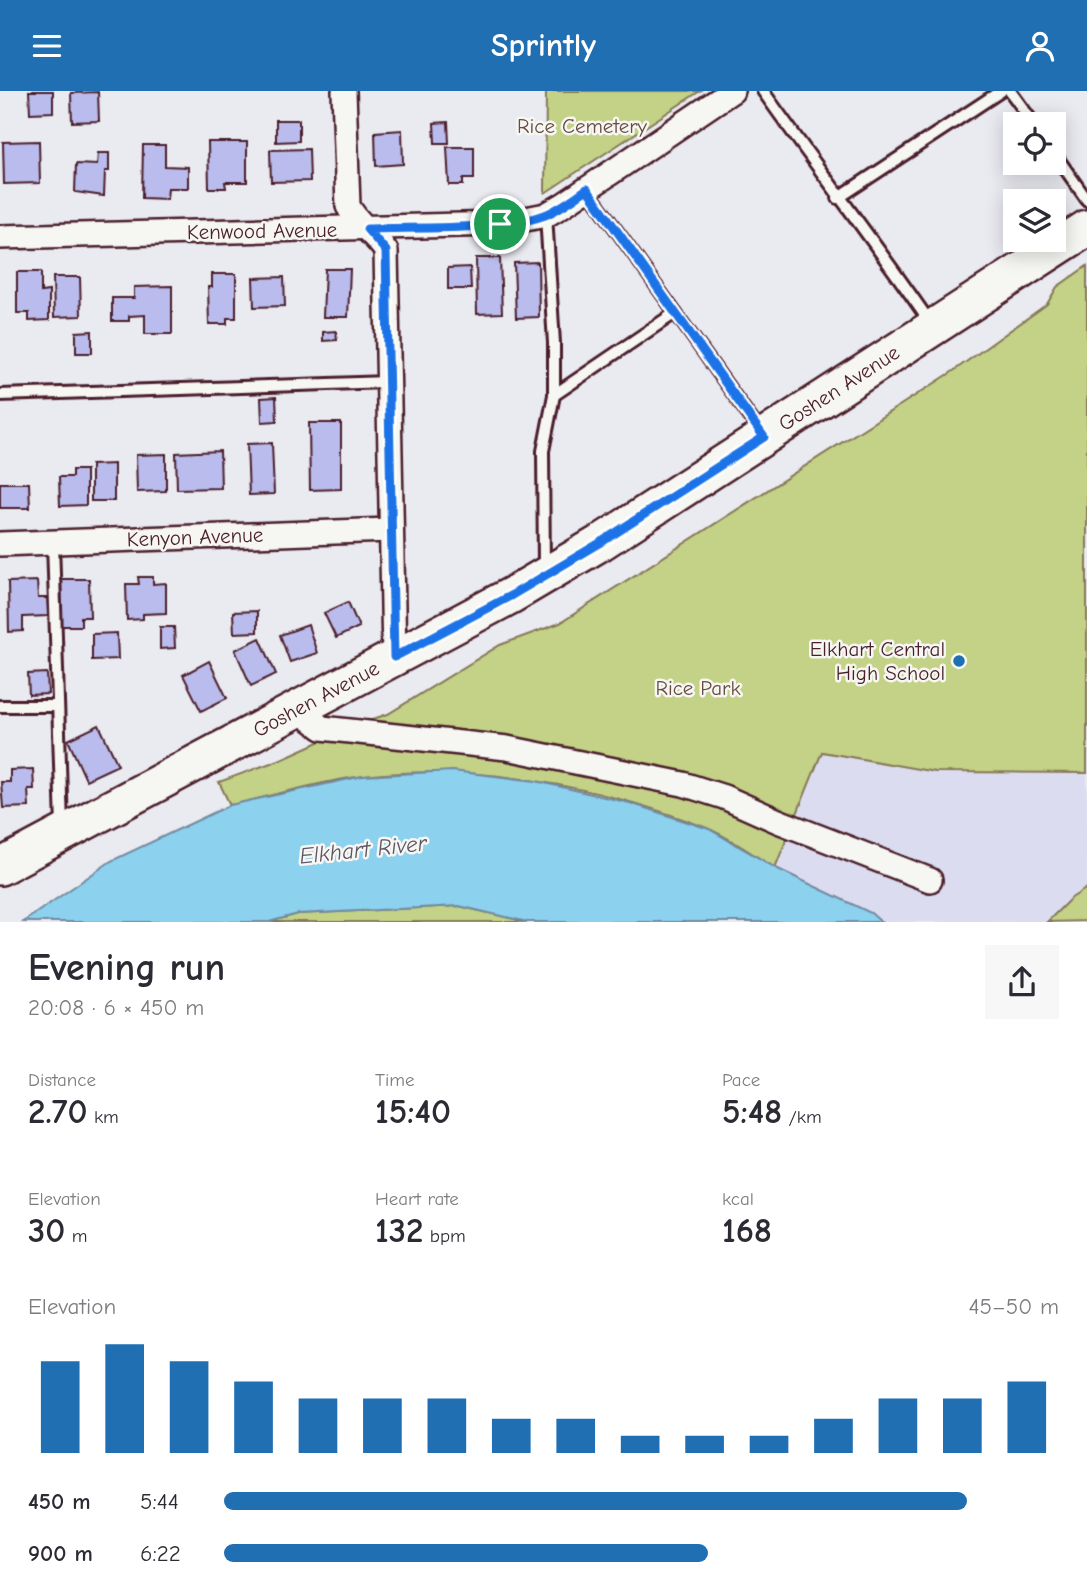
<!DOCTYPE html>
<meta charset="utf-8">
<style>
:root{--surface:#fff;--page:#f7f7f7;--text:#2b2b33;--muted:#7c7c81;--accent:#1f6fb2}
body{margin:0;font-family:"Comic Neue",sans-serif;background:var(--page);color:var(--text);height:100vh;display:flex;flex-direction:column;font-size:26px;white-space:nowrap}
*{box-sizing:border-box;margin:0}
p{font-size:23px;color:var(--muted)}
.icon{flex:none;width:38px;height:38px;fill:none;stroke:currentColor;stroke-width:2;stroke-linecap:round;stroke-linejoin:round}
.map{position:relative;height:831px;overflow:hidden}
.drawer{display:flex;flex-direction:column;background:var(--surface);flex:1}
.drawer>*{flex:none}
.buttons{position:absolute;left:1003px;top:21px;display:grid;gap:14px}
.buttons a{display:grid;place-items:center;width:63px;height:63px;border-radius:0px;background:var(--surface);box-shadow:0 4px 18px #0003;font-size:35px}
.pin{position:absolute;display:grid;place-items:center;width:60px;height:60px;color:#fff;margin:-30px;border:4px solid #fff;border-radius:50%;box-shadow:0 2px 7px #0007}
.round{display:grid;place-items:center;flex:none;width:74px;height:74px;border-radius:0px;background:var(--page)}
.summary{display:flex;align-items:center;justify-content:space-between;height:119px;padding:0 28px}
h1{font-size:38px;font-weight:700;line-height:52px}
.metrics{display:grid;grid-template-columns:repeat(3,1fr);gap:10px;height:119px;padding:7px 28px}
.metrics div{display:grid;align-content:center}
.metrics b{font-size:35px;font-weight:700}
.metrics small{font-size:19px;font-weight:400}
.metrics p{font-size:19px}
.chart{height:196px;padding:14px 28px}
.chart p{display:flex;justify-content:space-between}
.chart svg{width:100%;height:126px;margin-top:7px;stroke:var(--accent);stroke-width:6}
ul{padding:0 28px;list-style:none;font-size:23px}
li{display:grid;grid-template-columns:112px 84px 1fr;align-items:center;height:52px}
li i{height:18px;border-radius:9px;background:var(--accent)}
header{display:flex;justify-content:space-between;align-items:center;height:91px;padding:0 28px;background:var(--accent);color:#fff;font-size:32px;font-weight:700}
.map>svg:first-child{display:block}
.built{fill:#dcdcf0}
.green{fill:#c3d286;stroke:#867858;stroke-width:2}
.water{fill:#8cd1ee;stroke:#728aa0;stroke-width:2}
.building{fill:#babced;stroke:#4a1f2b;stroke-width:2}
.lines{fill:none;stroke-linecap:round;stroke-linejoin:round}
.lane-casing{stroke:#4a1f2b;stroke-width:16}
.street-casing{stroke:#4a1f2b;stroke-width:28}
.primary-casing{stroke:#4a1f2b;stroke-width:40}
.lane{stroke:#f6f6f2;stroke-width:10}
.street{stroke:#f6f6f2;stroke-width:23}
.primary{stroke:#f6f6f2;stroke-width:35}
.route-casing{stroke:#fff;stroke-width:14}
.route{stroke:#1a73e8;stroke-width:9}
.poi-dot{fill:#1f6fb2;stroke:#f6f6f2;stroke-width:2.5}
.labels{text-anchor:middle;stroke-width:5;stroke-linejoin:round;paint-order:stroke}
.park-label{font-size:21px;fill:#684c42;stroke:#f6f6f2}
.street-label{font-size:21px;fill:#4a1f2b;stroke:#f6f6f2}
.poi-label{font-size:21px;fill:#4a1f2b;stroke:#f6f6f2;text-anchor:end}
.water-label{font-size:23px;font-style:italic;fill:#5e5466;stroke:#f6f6f2}
</style>
<header><svg class="icon" aria-label="menu" viewBox="0 0 24 24"><path d="M4 6h16M4 12h16M4 18h16"/></svg>Sprintly<svg class="icon" aria-label="person" viewBox="0 0 24 24"><circle cx="12" cy="8" r="4"/><path d="M4 21q1-7 8-7t8 7"/></svg></header>
<div class="map">
<svg width="1087" height="831" viewBox="0 0 1087 831">
<rect width="100%" height="100%" fill="#eaeaf1"/>
<filter id="ink" filterUnits="userSpaceOnUse"><feTurbulence type="fractalNoise" baseFrequency=".0143" numOctaves="2"/><feDisplacementMap in="SourceGraphic" scale="14" xChannelSelector="R" yChannelSelector="G"/><feConvolveMatrix kernelMatrix="1 2 1 2 8 2 1 2 1" color-interpolation-filters="sRGB"/></filter>
<g filter="url(#ink)">
<polygon class="built" points="1087,348 1087,831 881,831 871,822 776,777 822,660"/>
<g class="green">
<polygon points="546,0 700,0 545,102"/>
<path d="M1087,175V682L935,681L822,661L775,777C753,764 731,747 707,737C600,695 479,672 364,685C320,690 274,705 230,714L219,691L279,669L361,632L388,623L500,554L560,532L952,281L1047,213L1057,196Z"/>
<polygon points="1087,797 1087,830 1047,831 1070,808"/>
<polygon points="459,815 527,831 269,831 298,823"/>
</g>
<polygon class="water" points="452,680 536,690 630,712 709,738 776,777 871,822 881,831 527,831 459,815 298,823 269,831 23,831 111,770 230,714 363,685"/>
<g class="building">
<polygon points="29,0 53,0 53,21 30,22"/>
<polygon points="98,1 99,30 72,31 71,2"/>
<polygon points="276,29 299,29 299,50 276,51"/>
<polygon points="448,31 449,52 435,52 434,32"/>
<polygon points="402,39 403,73 376,75 375,41"/>
<polygon points="39,50 40,92 4,93 3,51"/>
<polygon points="208,51 247,51 247,91 225,91 226,97 209,97"/>
<polygon points="143,54 165,54 165,75 188,76 188,97 168,97 167,108 142,107"/>
<polygon points="447,56 474,56 474,88 463,88 463,94 449,94"/>
<polygon points="309,58 310,90 271,91 270,59"/>
<polygon points="98,62 109,62 109,80 105,80 104,105 75,101 76,73 97,74"/>
<polygon points="476,167 500,167 502,222 477,223"/>
<polygon points="538,171 539,226 516,227 514,172"/>
<polygon points="470,176 471,198 448,198 448,177"/>
<polygon points="325,178 350,178 348,226 323,226"/>
<polygon points="17,181 41,181 41,201 49,200 49,229 29,230 29,222 17,222"/>
<polygon points="212,183 236,183 236,227 227,227 227,233 209,233 208,196 212,196"/>
<polygon points="53,186 80,186 81,225 54,226"/>
<polygon points="284,186 285,215 254,216 253,187"/>
<polygon points="172,195 172,243 145,243 145,224 129,225 129,230 112,230 112,207 134,207 134,196"/>
<polygon points="92,240 92,262 76,262 76,241"/>
<polygon points="336,240 337,249 323,250 323,241"/>
<polygon points="276,306 277,330 262,331 261,307"/>
<polygon points="309,332 341,332 341,398 310,399"/>
<polygon points="272,352 274,403 249,404 247,353"/>
<polygon points="220,360 221,397 177,398 176,362"/>
<polygon points="166,363 166,400 137,401 136,364"/>
<polygon points="114,373 114,410 91,410 91,374"/>
<polygon points="72,379 86,379 86,414 60,415 59,386 72,386"/>
<polygon points="0,392 29,392 30,417 0,417"/>
<polygon points="138,486 153,486 153,493 166,492 166,522 143,523 143,528 127,529 126,493 139,493"/>
<polygon points="61,488 89,488 90,526 81,526 81,535 62,535"/>
<polygon points="37,490 38,507 47,507 48,525 23,526 23,540 9,541 8,491"/>
<polygon points="348,511 359,536 336,547 324,522"/>
<polygon points="257,520 257,541 234,542 233,521"/>
<polygon points="308,534 317,562 290,571 280,544"/>
<polygon points="160,536 174,536 175,557 160,558"/>
<polygon points="117,542 118,568 92,569 92,543"/>
<polygon points="260,547 276,583 251,595 235,559"/>
<polygon points="209,570 227,607 201,620 183,584"/>
<polygon points="47,582 48,603 29,604 28,583"/>
<polygon points="99,634 118,674 86,689 68,649"/>
<polygon points="33,678 34,698 28,698 29,716 3,717 1,691 10,691 10,679"/>
</g>
<g class="lines">
<defs>
<g id="lane">
<path d="M763,0C818,78 877,154 931,233"/>
<polyline points="1010,0 1034,33"/>
<polyline points="1054,62 1087,109"/>
<polyline points="587,98 762,343"/>
<polyline points="838,107 1001,0"/>
<polyline points="0,304 388,291"/>
<polyline points="554,304 675,222"/>
<polyline points="53,451 62,736"/>
<polyline points="544,476 543,360 554,304 554,252 546,124"/>
<polyline points="0,615 58,615"/>
</g>
<g id="street">
<path d="M344,0L348,115C357,133 375,143 386,160L394,567"/>
<polyline points="0,146 500,133 546,124 563,114 732,0"/>
<polyline points="0,453 390,439"/>
<polyline points="297,618 322,637 507,657 683,693 724,706 778,730 930,789"/>
</g>
<polyline id="primary" points="0,776 512,504 600,452 1087,137"/>
</defs>
<use href="#lane" class="lane-casing"/>
<use href="#street" class="street-casing"/>
<use href="#primary" class="primary-casing"/>
<use href="#lane" class="lane"/>
<use href="#street" class="street"/>
<use href="#primary" class="primary"/>
</g>
</g>
<g class="lines" filter="url(#ink)">
<defs>
<path id="route" d="M587,98L764,346L600,452L512,504L394,566L386,160L367,138C413,136 504,140 545,124C560,118 574,107 587,98Z"/>
</defs>
<use href="#route" class="route-casing"/>
<use href="#route" class="route"/>
</g>
<circle class="poi-dot" cx="959" cy="570" r="7"/>
<g class="labels">
<g class="park-label">
<text x="582" y="42">Rice Cemetery</text>
<text x="698" y="604">Rice Park</text>
</g>
<g class="street-label">
<text transform="translate(262 140) rotate(-1)" y="7">Kenwood Avenue</text>
<text transform="translate(839 297) rotate(-33)" y="7">Goshen Avenue</text>
<text transform="translate(195 446) rotate(-2)" y="7">Kenyon Avenue</text>
<text transform="translate(316 608) rotate(-28)" y="7">Goshen Avenue</text>
</g>
<g class="poi-label">
<text x="945" y="565">Elkhart Central<tspan x="945" dy="24">High School</tspan></text>
</g>
<g class="water-label">
<text transform="translate(363 758) rotate(-6)" y="8">Elkhart River</text>
</g>
</g>
</svg>
<div class="buttons">
<a><svg class="icon" aria-label="locate" viewBox="0 0 24 24"><circle cx="12" cy="12" r="6"/><path d="M12 2v4M12 18v4M2 12h4M18 12h4"/></svg></a>
<a><svg class="icon" aria-label="layers" viewBox="0 0 24 24"><path d="M12 4l9 5-9 5-9-5zM3 14l9 5 9-5"/></svg></a>
</div>
<div class="pin" style="left:500px;top:133px;background:#1e9e55"><svg class="icon" aria-label="arrive" viewBox="0 0 24 24"><path d="M6 21V4h12l-3 4 3 4H6"/></svg></div>
</div>
<section class="drawer">
<div class="summary"><div><h1>Evening run</h1><p>20:08 · 6 × 450 m</p></div><a class="round"><svg class="icon" aria-label="share" viewBox="0 0 24 24"><path d="M12 15V3M7 8l5-5 5 5M5 13v7h14v-7"/></svg></a></div>
<div class="metrics">
<div><p>Distance</p><b>2.70<small> km</small></b></div>
<div><p>Time</p><b>15:40</b></div>
<div><p>Pace</p><b>5:48<small> /km</small></b></div>
</div>
<div class="metrics">
<div><p>Elevation</p><b>30<small> m</small></b></div>
<div><p>Heart rate</p><b>132<small> bpm</small></b></div>
<div><p>kcal</p><b>168</b></div>
</div>
<div class="chart"><p><span>Elevation</span>45–50 m</p>
<svg viewBox="0 0 160 44" preserveAspectRatio="none"><path d="M5 44V12M15 44V6M25 44V12M35 44V19M45 44V25M55 44V25M65 44V25M75 44V32M85 44V32M95 44V38M105 44V38M115 44V38M125 44V32M135 44V25M145 44V25M155 44V19"/></svg>
</div>
<ul>
<li><b>450 m</b>5:44<i style="width:89%"></i></li>
<li><b>900 m</b>6:22<i style="width:58%"></i></li>
</ul>
</section>
